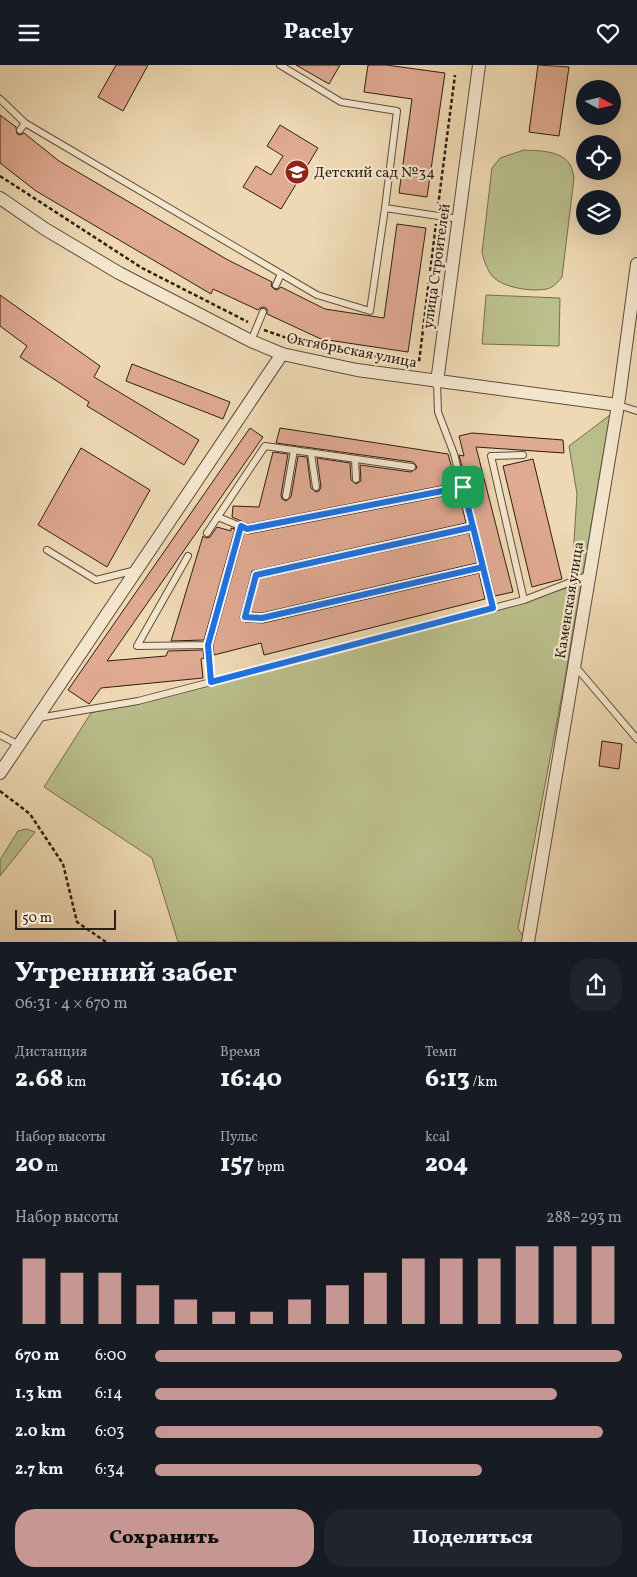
<!DOCTYPE html>
<html lang="ru">
<meta charset="utf-8">
<style>
:root{--surface:#171b24;--page:#20242c;--text:#f1f3f6;--muted:#9ea1a6;--accent:#c59692}
body{margin:0;font-family:Vollkorn,serif;background:var(--page);color:var(--text);height:100vh;display:flex;flex-direction:column;font-size:19px;white-space:nowrap}
*{box-sizing:border-box;margin:0}
p{font-size:16px;color:var(--muted)}
.icon{flex:none;width:28px;height:28px;fill:none;stroke:currentColor;stroke-width:2;stroke-linecap:round;stroke-linejoin:round}
.map{position:relative;height:877px;overflow:hidden}
.panel{display:flex;flex-direction:column;background:var(--surface);flex:1}
.panel>*{flex:none}
.needle{width:32px;rotate:98deg}
.buttons{position:absolute;left:576px;top:15px;display:grid;gap:10px}
.buttons a{display:grid;place-items:center;width:45px;height:45px;border-radius:50%;background:var(--surface);box-shadow:0 5px 20px #0002;font-size:25px}
.scale{position:absolute;left:15px;bottom:12px;width:101px;box-sizing:border-box;padding-left:5px;border:2px solid #2f1e13;border-top:0;font-size:14px;line-height:18px;white-space:nowrap;color:#2f1e13;-webkit-text-stroke:4px #f4e6ce;paint-order:stroke}
.pin{position:absolute;display:grid;place-items:center;width:42px;height:42px;color:#fff;margin:-21px;border-radius:10px;box-shadow:0 2px 8px #0006}
.round{display:grid;place-items:center;flex:none;width:52px;height:52px;border-radius:20px;background:var(--page)}
.head{display:flex;align-items:center;justify-content:space-between;height:85px;padding:0 15px}
h1{font-size:28px;font-weight:800;line-height:38px}
.stats{display:grid;grid-template-columns:repeat(3,1fr);gap:8px;height:85px;padding:5px 15px}
.stats div{display:grid;align-content:center}
.stats b{font-size:25px;font-weight:800}
.stats small{font-size:14px;font-weight:400}
.stats p{font-size:14px}
.chart{height:140px;padding:10px 15px}
.chart p{display:flex;justify-content:space-between}
.chart svg{width:100%;height:90px;margin-top:5px;stroke:var(--accent);stroke-width:6}
.button{display:flex;gap:10px;margin-top:auto;padding:10px 15px}
.button a{flex:1;height:58px;border-radius:20px;background:var(--accent);color:#111;font-size:20px;font-weight:800;line-height:58px;text-align:center}
.button a+a{background:var(--page);color:var(--text)}
ul{padding:0 15px;list-style:none;font-size:16px}
li{display:grid;grid-template-columns:80px 60px 1fr;align-items:center;height:38px}
li i{height:12px;border-radius:6px;background:var(--accent)}
header{display:flex;justify-content:space-between;align-items:center;height:65px;padding:0 15px;background:var(--surface);font-size:22px;font-weight:800}
.map>svg:first-child{display:block}
.green{fill:#babf8c;stroke:#746e50}
.building{fill:#dfa992;stroke:#2f1e13}
.lines{fill:none;stroke-linecap:round;stroke-linejoin:round}
.lane-casing{stroke:#5f4d3b;stroke-width:8}
.street-casing{stroke:#5f4d3b;stroke-width:14}
.path{stroke:#2f1e13;stroke-width:2.5;stroke-dasharray:4 2.5;stroke-linecap:butt}
.lane{stroke:#f4e6ce;stroke-width:6}
.street{stroke:#f4e6ce;stroke-width:12}
.route-casing{stroke:#fff;stroke-width:10}
.route{stroke:#1a73e8;stroke-width:6}
.labels{text-anchor:middle;stroke-width:4.5;stroke-linejoin:round;paint-order:stroke}
.poi-label{font-size:15px;fill:#2f1e13;stroke:#f4e6ce;text-anchor:start}
.street-label{font-size:15px;fill:#2f1e13;stroke:#f4e6ce}
</style>
<header><svg class="icon" aria-label="menu" viewBox="0 0 24 24"><path d="M4 6h16M4 12h16M4 18h16"/></svg>Pacely<svg class="icon" aria-label="heart" viewBox="0 0 24 24"><path d="M12 20l-8-8c-3-5 5-10 8-4 3-6 11-1 8 4z"/></svg></header>
<div class="map">
<svg width="637" height="877" viewBox="0 0 637 877">
<rect width="100%" height="100%" fill="#eed9b4"/>
<filter id="stains"><feTurbulence type="fractalNoise" baseFrequency=".004" numOctaves="4"/><feColorMatrix values="0 0 0 0 .2 0 0 0 0 .09 0 0 0 0 .02 0 0 0 .5 -.17"/></filter>
<radialGradient id="worn" r=".72"><stop offset=".6" stop-color="#630" stop-opacity="0"/><stop offset="1" stop-color="#630" stop-opacity=".3"/></radialGradient>
<g class="green">
<path d="M524,85C538,86 559,85 569,98C572,102 573,108 574,113L562,212C558,217 554,222 547,224C532,227 504,223 493,212C487,205 484,196 482,187L492,103L500,93Z"/>
<polygon points="486,230 560,233 559,281 482,279"/>
<polygon points="610,350 564,619 518,863 526,877 178,877 152,793 44,722 91,648 571,522 577,429 569,381"/>
<polygon points="26,764 35,767 0,811 0,795 18,766"/>
</g>
<g class="building">
<polygon points="116,0 148,0 123,46 98,32"/>
<polygon points="296,0 340,0 329,19"/>
<polygon points="368,0 386,0 445,8 427,132 399,128 412,34 364,27"/>
<polygon points="538,0 569,2 559,71 529,67"/>
<polygon points="0,50 16,62 17,69 20,70 24,68 59,96 228,195 272,217 271,221 274,224 277,225 281,222 325,244 384,253 397,159 426,163 408,287 321,274 267,249 267,244 264,242 260,243 258,245 213,224 211,229 36,126 0,98"/>
<polygon points="280,60 318,83 281,144 243,122 256,101 271,110 283,91 267,81"/>
<polygon points="0,230 100,301 94,312 199,375 184,400 87,341 89,337 20,292 27,281 0,261"/>
<polygon points="132,299 230,337 223,354 126,316"/>
<polygon points="250,363 263,372 107,596 166,591 168,586 203,585 204,593 201,594 203,613 101,623 89,639 68,625"/>
<polygon points="280,363 448,389 456,418 248,459 232,452 233,441 259,442 273,387 288,389 281,430 282,434 286,436 291,432 298,391 307,392 311,423 316,427 319,426 321,422 317,393 350,398 351,415 356,419 361,416 360,400 411,407 417,403 416,400 413,397 276,378"/>
<polygon points="472,368 563,375 564,388 476,382 513,527 495,531 459,390 464,391 459,371"/>
<polygon points="81,383 150,425 107,502 38,460"/>
<polygon points="533,394 562,514 532,522 503,401"/>
<polygon points="459,428 466,458 252,506 240,553 245,557 263,558 479,508 485,534 264,590 261,578 214,590 213,580 244,468 248,469"/>
<polygon points="217,462 231,466 231,463 235,464 204,575 171,576 203,471 206,473 210,472"/>
<polygon points="469,468 477,498 262,548 251,547 259,514"/>
<polygon points="602,676 622,679 619,704 599,701"/>
</g>
<g class="lines">
<defs>
<g id="lane">
<polyline points="280,0 341,37 397,46 385,143 459,154"/>
<polyline points="0,34 25,58 317,230 370,246 385,143"/>
<polyline points="20,65 25,58"/>
<polyline points="276,220 281,209"/>
<polyline points="251,276 263,247"/>
<polyline points="437,317 438,347 454,389 493,543"/>
<polyline points="618,340 637,346"/>
<polyline points="311,388 316,422"/>
<polyline points="523,390 491,391 524,535"/>
<polyline points="355,394 356,414"/>
<polyline points="286,431 294,385"/>
<polyline points="218,452 247,464 463,422"/>
<polyline points="473,462 255,510 245,552 262,553 483,502"/>
<polyline points="207,468 265,381 412,402"/>
<polyline points="47,485 96,515 136,505"/>
<polyline points="188,491 137,581 208,580 241,461"/>
<polyline points="575,601 637,674"/>
<polyline points="211,617 524,535 589,510"/>
<polyline points="38,653 138,636 211,617 208,580"/>
<polyline points="0,670 19,680"/>
</g>
<g id="street">
<polyline points="0,133 45,164 119,208 251,276 282,289 357,305 618,340"/>
<polyline points="437,317 479,0"/>
<polyline points="0,708 282,289"/>
<polyline points="528,877 618,340 637,199"/>
</g>
</defs>
<use href="#lane" class="lane-casing"/>
<use href="#street" class="street-casing"/>
<g class="path">
<polyline points="0,111 142,203 248,257"/>
<polyline points="438,141 455,10"/>
<polyline points="264,265 304,279"/>
<polyline points="336,286 419,297 436,159"/>
<polyline points="0,726 30,749 63,799 77,857 106,877"/>
</g>
<use href="#lane" class="lane"/>
<use href="#street" class="street"/>
</g>
<g class="lines">
<defs>
<polyline id="route" points="463,422 483,502 262,553 245,552 256,510 473,462 493,543 211,617 208,580 241,461 247,464 463,422"/>
</defs>
<use href="#route" class="route-casing"/>
<use href="#route" class="route"/>
</g>
<defs>
<symbol id="school-disc" viewBox="-11 -11 22 22"><circle r="9.5" fill="#8f2418" stroke="#f4e6ce"/><path d="M0-5L7-2L0 1L-7-2ZM-4 1L0 2.5L4 1V4Q0 6-4 4Z" fill="#fff"/></symbol>
</defs>
<g fill-rule="evenodd">
<use href="#school-disc" x="283" y="93" width="28" height="28"/>
</g>
<g class="labels">
<g class="poi-label">
<text x="314" y="112">Детский сад №34</text>
</g>
<g class="street-label">
<text transform="translate(436 201) rotate(-82)" y="5">улица Строителей</text>
<text transform="translate(352 285) rotate(11)" y="5">Октябрьская улица</text>
<text transform="translate(569 535) rotate(-81)" y="5">Каменская улица</text>
</g>
</g>
<rect width="100%" height="100%" filter="url(#stains)"/>
<rect width="100%" height="100%" fill="url(#worn)"/>
</svg>
<div class="buttons">
<a><svg class="needle" viewBox="-14 -14 28 28"><path d="M0-13l5 13h-10z" fill="#e53935"/><path d="M0 13l5-13h-10z" fill="#9ea1a6"/></svg></a>
<a><svg class="icon" aria-label="locate" viewBox="0 0 24 24"><circle cx="12" cy="12" r="6"/><path d="M12 2v4M12 18v4M2 12h4M18 12h4"/></svg></a>
<a><svg class="icon" aria-label="layers" viewBox="0 0 24 24"><path d="M12 4l9 5-9 5-9-5zM3 14l9 5 9-5"/></svg></a>
</div>
<div class="scale">50 m</div>
<div class="pin" style="left:463px;top:422px;background:#1e9e55"><svg class="icon" aria-label="arrive" viewBox="0 0 24 24"><path d="M6 21V4h12l-3 4 3 4H6"/></svg></div>
</div>
<section class="panel">
<div class="head"><div><h1>Утренний забег</h1><p>06:31 · 4 × 670 m</p></div><a class="round"><svg class="icon" aria-label="share" viewBox="0 0 24 24"><path d="M12 15V3M7 8l5-5 5 5M5 13v7h14v-7"/></svg></a></div>
<div class="stats">
<div><p>Дистанция</p><b>2.68<small> km</small></b></div>
<div><p>Время</p><b>16:40</b></div>
<div><p>Темп</p><b>6:13<small> /km</small></b></div>
</div>
<div class="stats">
<div><p>Набор высоты</p><b>20<small> m</small></b></div>
<div><p>Пульс</p><b>157<small> bpm</small></b></div>
<div><p>kcal</p><b>204</b></div>
</div>
<div class="chart"><p><span>Набор высоты</span>288–293 m</p>
<svg viewBox="0 0 160 44" preserveAspectRatio="none"><path d="M5 44V12M15 44V19M25 44V19M35 44V25M45 44V32M55 44V38M65 44V38M75 44V32M85 44V25M95 44V19M105 44V12M115 44V12M125 44V12M135 44V6M145 44V6M155 44V6"/></svg>
</div>
<ul>
<li><b>670 m</b>6:00<i style="width:100%"></i></li>
<li><b>1.3 km</b>6:14<i style="width:86%"></i></li>
<li><b>2.0 km</b>6:03<i style="width:96%"></i></li>
<li><b>2.7 km</b>6:34<i style="width:70%"></i></li>
</ul>
<div class="button"><a>Сохранить</a><a>Поделиться</a></div>
</section>
